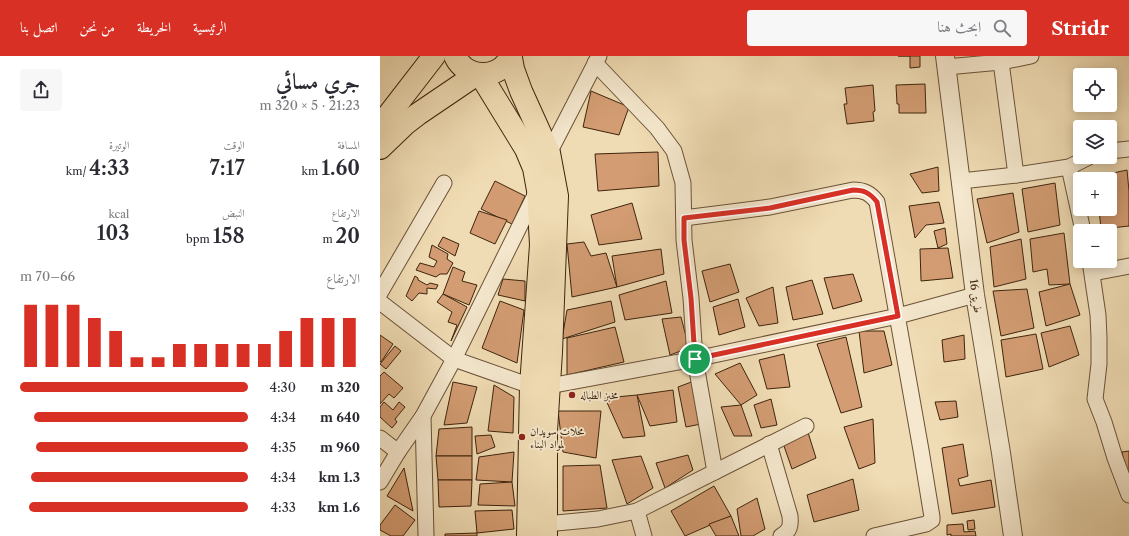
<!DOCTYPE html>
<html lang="ar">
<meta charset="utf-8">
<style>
:root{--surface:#fff;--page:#f7f7f7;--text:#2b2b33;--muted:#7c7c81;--accent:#d93025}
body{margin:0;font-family:"Libre Caslon Text",Amiri,serif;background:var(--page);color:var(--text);direction:rtl;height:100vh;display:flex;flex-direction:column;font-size:15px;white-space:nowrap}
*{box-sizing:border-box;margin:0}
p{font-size:13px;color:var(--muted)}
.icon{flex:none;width:22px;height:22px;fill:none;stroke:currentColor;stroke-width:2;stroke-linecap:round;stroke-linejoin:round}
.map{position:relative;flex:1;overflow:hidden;direction:ltr}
.panel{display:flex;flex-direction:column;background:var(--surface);width:380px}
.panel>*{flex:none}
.buttons{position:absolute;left:693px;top:12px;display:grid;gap:8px}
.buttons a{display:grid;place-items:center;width:44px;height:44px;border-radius:4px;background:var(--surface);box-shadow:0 2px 10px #0003;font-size:20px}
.pin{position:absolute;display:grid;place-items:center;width:34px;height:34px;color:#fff;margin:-17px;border:2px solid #fff;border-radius:50%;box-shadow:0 1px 4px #0007}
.round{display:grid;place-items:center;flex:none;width:42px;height:42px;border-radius:4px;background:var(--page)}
.head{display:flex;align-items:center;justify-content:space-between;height:68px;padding:0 20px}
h1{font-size:22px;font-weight:600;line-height:30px}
.metrics{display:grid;grid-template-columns:repeat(3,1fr);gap:6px;height:68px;padding:4px 20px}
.metrics div{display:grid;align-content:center}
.metrics b{font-size:20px;font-weight:600}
.metrics small{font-size:11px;font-weight:400}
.metrics p{font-size:11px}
.chart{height:112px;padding:8px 20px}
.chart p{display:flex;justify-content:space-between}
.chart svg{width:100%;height:72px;margin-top:4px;stroke:var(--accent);stroke-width:6}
ul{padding:0 20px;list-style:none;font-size:13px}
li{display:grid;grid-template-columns:64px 48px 1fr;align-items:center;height:30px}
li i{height:10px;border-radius:5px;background:var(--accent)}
header{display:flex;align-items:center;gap:24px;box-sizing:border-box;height:56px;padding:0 20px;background:var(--accent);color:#fff}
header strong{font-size:19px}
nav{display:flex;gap:22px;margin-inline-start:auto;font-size:14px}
.search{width:280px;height:36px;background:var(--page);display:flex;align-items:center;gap:10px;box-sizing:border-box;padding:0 14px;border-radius:4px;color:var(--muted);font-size:15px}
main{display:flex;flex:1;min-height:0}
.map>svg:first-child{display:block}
.building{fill:#d39c72;stroke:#3e240d}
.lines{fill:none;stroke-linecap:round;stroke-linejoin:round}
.minor-casing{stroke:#6a5237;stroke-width:17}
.tertiary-casing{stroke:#6a5237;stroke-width:20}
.primary-casing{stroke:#3e240d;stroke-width:24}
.trunk-casing{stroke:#3e240d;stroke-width:24}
.minor{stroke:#f5e8ce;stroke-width:15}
.tertiary{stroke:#f5e8ce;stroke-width:18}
.primary{stroke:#f0dcb4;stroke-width:22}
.trunk{stroke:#f0dcb4;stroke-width:22}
.route-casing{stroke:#fff;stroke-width:8}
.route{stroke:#d93025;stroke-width:5}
.poi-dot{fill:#8f2418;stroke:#f5e8ce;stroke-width:1.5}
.labels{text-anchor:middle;stroke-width:3.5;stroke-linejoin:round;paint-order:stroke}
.street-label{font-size:11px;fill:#3e240d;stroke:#f5e8ce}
.poi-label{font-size:11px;fill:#3e240d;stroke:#f5e8ce;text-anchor:start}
</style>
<header>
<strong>Stridr</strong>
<div class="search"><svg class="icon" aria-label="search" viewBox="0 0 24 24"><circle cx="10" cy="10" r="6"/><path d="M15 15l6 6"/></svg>ابحث هنا</div>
<nav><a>الرئيسية</a><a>الخريطة</a><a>من نحن</a><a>اتصل بنا</a></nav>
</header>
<main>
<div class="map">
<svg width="749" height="480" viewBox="0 0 749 480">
<rect width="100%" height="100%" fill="#f0dcb4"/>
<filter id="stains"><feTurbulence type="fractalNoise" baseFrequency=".005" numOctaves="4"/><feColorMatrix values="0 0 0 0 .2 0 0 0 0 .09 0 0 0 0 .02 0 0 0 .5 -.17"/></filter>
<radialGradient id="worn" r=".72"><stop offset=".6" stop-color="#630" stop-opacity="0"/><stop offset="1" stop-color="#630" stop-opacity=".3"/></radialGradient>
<g class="building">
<polygon points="518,0 540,0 540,11 530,12 530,0"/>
<polygon points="545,28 546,57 519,57 519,48 517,48 516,29"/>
<polygon points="493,29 495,55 493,56 494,65 467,68 464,48 467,48 465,32"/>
<polygon points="211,35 249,51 239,79 203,71"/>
<polygon points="278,96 279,130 218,135 215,98"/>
<polygon points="558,111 559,135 542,137 530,118"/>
<polygon points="747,114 749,135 749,170 721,173 719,153 730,153 730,123 704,123"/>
<polygon points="115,125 145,140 132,168 101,153"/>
<polygon points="675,127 680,169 648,176 642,133"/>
<polygon points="633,137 639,176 607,187 597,143"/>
<polygon points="559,146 564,167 546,169 535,182 529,150"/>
<polygon points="252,147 262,183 219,189 211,159"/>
<polygon points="99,155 127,164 115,188 90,177"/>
<polygon points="565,172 567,188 558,192 554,175"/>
<polygon points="684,177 690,228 669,229 667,213 653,216 650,183"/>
<polygon points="63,181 79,188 75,200 58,190"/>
<polygon points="641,183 646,223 614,231 610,191"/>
<polygon points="204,186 211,200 226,197 237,231 192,241 187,188"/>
<polygon points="52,189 68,198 67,203 73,207 67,218 60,218 56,221 36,214 40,207 54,211 57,205 49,201"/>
<polygon points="568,192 573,222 541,225 540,193"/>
<polygon points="281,193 284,218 237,231 232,200"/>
<polygon points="350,208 359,236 330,246 322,215"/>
<polygon points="73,211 85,216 82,225 97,229 89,249 63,238"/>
<polygon points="473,218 482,245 453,253 444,222"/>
<polygon points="35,220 38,222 38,224 47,229 50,227 58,229 56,233 47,232 47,238 39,237 32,245 26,240"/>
<polygon points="123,223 145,225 145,245 118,239"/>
<polygon points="432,224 443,258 413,264 406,231"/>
<polygon points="286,225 292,257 245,264 239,239"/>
<polygon points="690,228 700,259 666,270 659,236"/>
<polygon points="393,231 398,267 379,270 366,242"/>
<polygon points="647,233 654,272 621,280 613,235"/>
<polygon points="63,238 87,251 71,285 77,269 68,266 72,256 57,246"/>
<polygon points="358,243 365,271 339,279 333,251"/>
<polygon points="120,245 144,254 137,307 102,292"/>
<polygon points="231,245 235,266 182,283 187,254"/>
<polygon points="301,261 309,292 290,299 282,263"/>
<polygon points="690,270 699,299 669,311 661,277"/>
<polygon points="235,271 244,306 187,319 187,282"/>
<polygon points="479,275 504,275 512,309 484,317"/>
<polygon points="656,278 663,313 626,321 621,284"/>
<polygon points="0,279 13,288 1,306 0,305"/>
<polygon points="584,279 585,303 564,306 562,284"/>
<polygon points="466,281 482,351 461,357 437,288"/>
<polygon points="15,290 21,295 6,313 0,308"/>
<polygon points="404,298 410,331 387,333 379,304"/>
<polygon points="360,307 377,339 361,349 335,318"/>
<polygon points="4,316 23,332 14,342 9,338 0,348 0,320"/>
<polygon points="314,325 321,368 306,371 298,331"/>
<polygon points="73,326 97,331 87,367 64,369"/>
<polygon points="114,329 134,341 133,377 108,375"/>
<polygon points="293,334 297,366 270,370 257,339"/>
<polygon points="257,339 265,380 243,382 225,342"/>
<polygon points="391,343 397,369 381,372 374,349"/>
<polygon points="576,345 578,361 560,364 555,346"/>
<polygon points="4,346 13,354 19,346 25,351 15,363 17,366 12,372 0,361 0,351"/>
<polygon points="361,349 372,380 354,380 341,351"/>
<polygon points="178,355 221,355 216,402 183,396"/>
<polygon points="493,363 495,407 479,413 464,371"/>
<polygon points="426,370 436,402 412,413 404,390"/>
<polygon points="92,371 92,400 56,400 59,373"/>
<polygon points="111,379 115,391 97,398 95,380"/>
<polygon points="583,388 588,420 578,423 580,430 611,424 615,451 572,458 562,392"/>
<polygon points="749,395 749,430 742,396"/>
<polygon points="134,396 132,426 96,424 99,401"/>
<polygon points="308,399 313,414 285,432 276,407"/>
<polygon points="56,400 92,400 92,424 58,424"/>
<polygon points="261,400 273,432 247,448 232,404"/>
<polygon points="220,409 227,452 183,455 183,410"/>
<polygon points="24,412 33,455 7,440"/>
<polygon points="473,423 479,454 434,466 427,439"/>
<polygon points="58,424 92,424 91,450 59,451"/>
<polygon points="132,426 135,450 98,449 100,428"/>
<polygon points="334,430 351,460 305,480 291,455"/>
<polygon points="377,442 385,473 373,480 361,480 357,453"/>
<polygon points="15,449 35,464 23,480 11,480 0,474 0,469"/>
<polygon points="132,454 134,473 97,477 95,455"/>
<polygon points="351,460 359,480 336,480 329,468"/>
<polygon points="594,464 595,473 588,474 587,465"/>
<polygon points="583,468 584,476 595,475 596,480 571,480 571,478 567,479 567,469"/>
<polygon points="97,477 97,480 65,480 65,478"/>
</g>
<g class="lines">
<defs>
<g id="minor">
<polyline points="621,6 636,119"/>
<polyline points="215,7 277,72 294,95 303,127 304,184 311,242 315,303 335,416"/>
<polyline points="566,11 621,6 651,0"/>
<polyline points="730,95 749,93"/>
<polyline points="169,97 219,0"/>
<polyline points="689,111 703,175"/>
<polyline points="581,125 636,119 689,111 709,101"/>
<path d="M304,162L390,151L473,134C484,134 490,137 497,146L541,394L552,461V464L546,468L494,480"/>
<polyline points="710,205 718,259 719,282 719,308 715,343 724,366 735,402 749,439"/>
<polyline points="713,217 749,210"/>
<polyline points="0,237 64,127"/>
<polyline points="0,246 74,303 151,330"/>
<polyline points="169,330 315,303 518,260 595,239"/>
<polyline points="43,360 46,480"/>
<polyline points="0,382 18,396"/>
<path d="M389,388L410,460C411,470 410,475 401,480"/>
<polyline points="0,426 18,396 43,360 74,303 157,135"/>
<polyline points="257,455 264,480"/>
<polyline points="166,468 218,463 257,455 426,370"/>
</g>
<polyline id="tertiary" points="565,0 595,239 621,397 633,480"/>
<g id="primary">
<polyline points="131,2 133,13 141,35 169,97 177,140 171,296 166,375 166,480"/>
<polyline points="100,18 146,93 154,112 158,134 161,189 151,330 148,480"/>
</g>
<g id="trunk">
<path d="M75,0C86,24 120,24 131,0"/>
<polyline points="0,70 54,0"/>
<polyline points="0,92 25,68 38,58 97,18"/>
</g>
</defs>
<use href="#minor" class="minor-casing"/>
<use href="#tertiary" class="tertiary-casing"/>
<use href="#primary" class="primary-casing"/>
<use href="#trunk" class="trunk-casing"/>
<use href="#minor" class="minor"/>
<use href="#tertiary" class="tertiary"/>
<use href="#primary" class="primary"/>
<use href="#trunk" class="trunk"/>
</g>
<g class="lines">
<defs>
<path id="route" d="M473,134C484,134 490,137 497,146L518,260L315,303L311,242L304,184V162L390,152Z"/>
</defs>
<use href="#route" class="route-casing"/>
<use href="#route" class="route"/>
</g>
<g class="poi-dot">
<circle cx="192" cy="339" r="4"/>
<circle cx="142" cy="381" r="4"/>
</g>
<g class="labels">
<g class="street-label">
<text transform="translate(596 240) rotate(82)" y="4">طريق 16</text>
</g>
<g class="poi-label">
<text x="200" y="343">مخبز الطباله</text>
<text x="150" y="379">محلات سويدان<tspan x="150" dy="13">لمواد البناء</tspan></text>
</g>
</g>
<rect width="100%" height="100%" filter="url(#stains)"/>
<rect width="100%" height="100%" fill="url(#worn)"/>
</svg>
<div class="buttons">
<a><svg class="icon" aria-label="locate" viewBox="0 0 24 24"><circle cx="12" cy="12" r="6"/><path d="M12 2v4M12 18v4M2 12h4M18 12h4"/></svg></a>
<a><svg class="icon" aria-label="layers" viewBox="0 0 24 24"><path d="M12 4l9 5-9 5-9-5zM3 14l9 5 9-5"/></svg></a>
<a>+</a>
<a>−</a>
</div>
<div class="pin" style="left:315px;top:303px;background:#1e9e55"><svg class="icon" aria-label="arrive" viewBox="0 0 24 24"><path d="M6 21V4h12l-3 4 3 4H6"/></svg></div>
</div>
<section class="panel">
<div class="head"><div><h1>جري مسائي</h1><p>21:23 · 5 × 320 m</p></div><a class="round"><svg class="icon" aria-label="share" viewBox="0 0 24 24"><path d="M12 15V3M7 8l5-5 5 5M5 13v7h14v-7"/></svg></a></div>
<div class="metrics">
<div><p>المسافة</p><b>1.60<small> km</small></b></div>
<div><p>الوقت</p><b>7:17</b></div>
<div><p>الوتيرة</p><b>4:33<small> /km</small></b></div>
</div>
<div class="metrics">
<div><p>الارتفاع</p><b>20<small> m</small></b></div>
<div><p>النبض</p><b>158<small> bpm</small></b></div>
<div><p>kcal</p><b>103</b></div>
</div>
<div class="chart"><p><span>الارتفاع</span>66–70 m</p>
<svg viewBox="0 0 160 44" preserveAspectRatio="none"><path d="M5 44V6M15 44V6M25 44V6M35 44V14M45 44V22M55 44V38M65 44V38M75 44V30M85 44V30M95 44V30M105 44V30M115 44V30M125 44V22M135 44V14M145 44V14M155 44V14"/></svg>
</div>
<ul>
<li><b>320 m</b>4:30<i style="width:100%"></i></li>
<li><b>640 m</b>4:34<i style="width:94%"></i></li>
<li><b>960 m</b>4:35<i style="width:93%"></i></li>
<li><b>1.3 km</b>4:34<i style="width:95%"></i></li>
<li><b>1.6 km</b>4:33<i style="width:96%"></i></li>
</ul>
</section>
</main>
